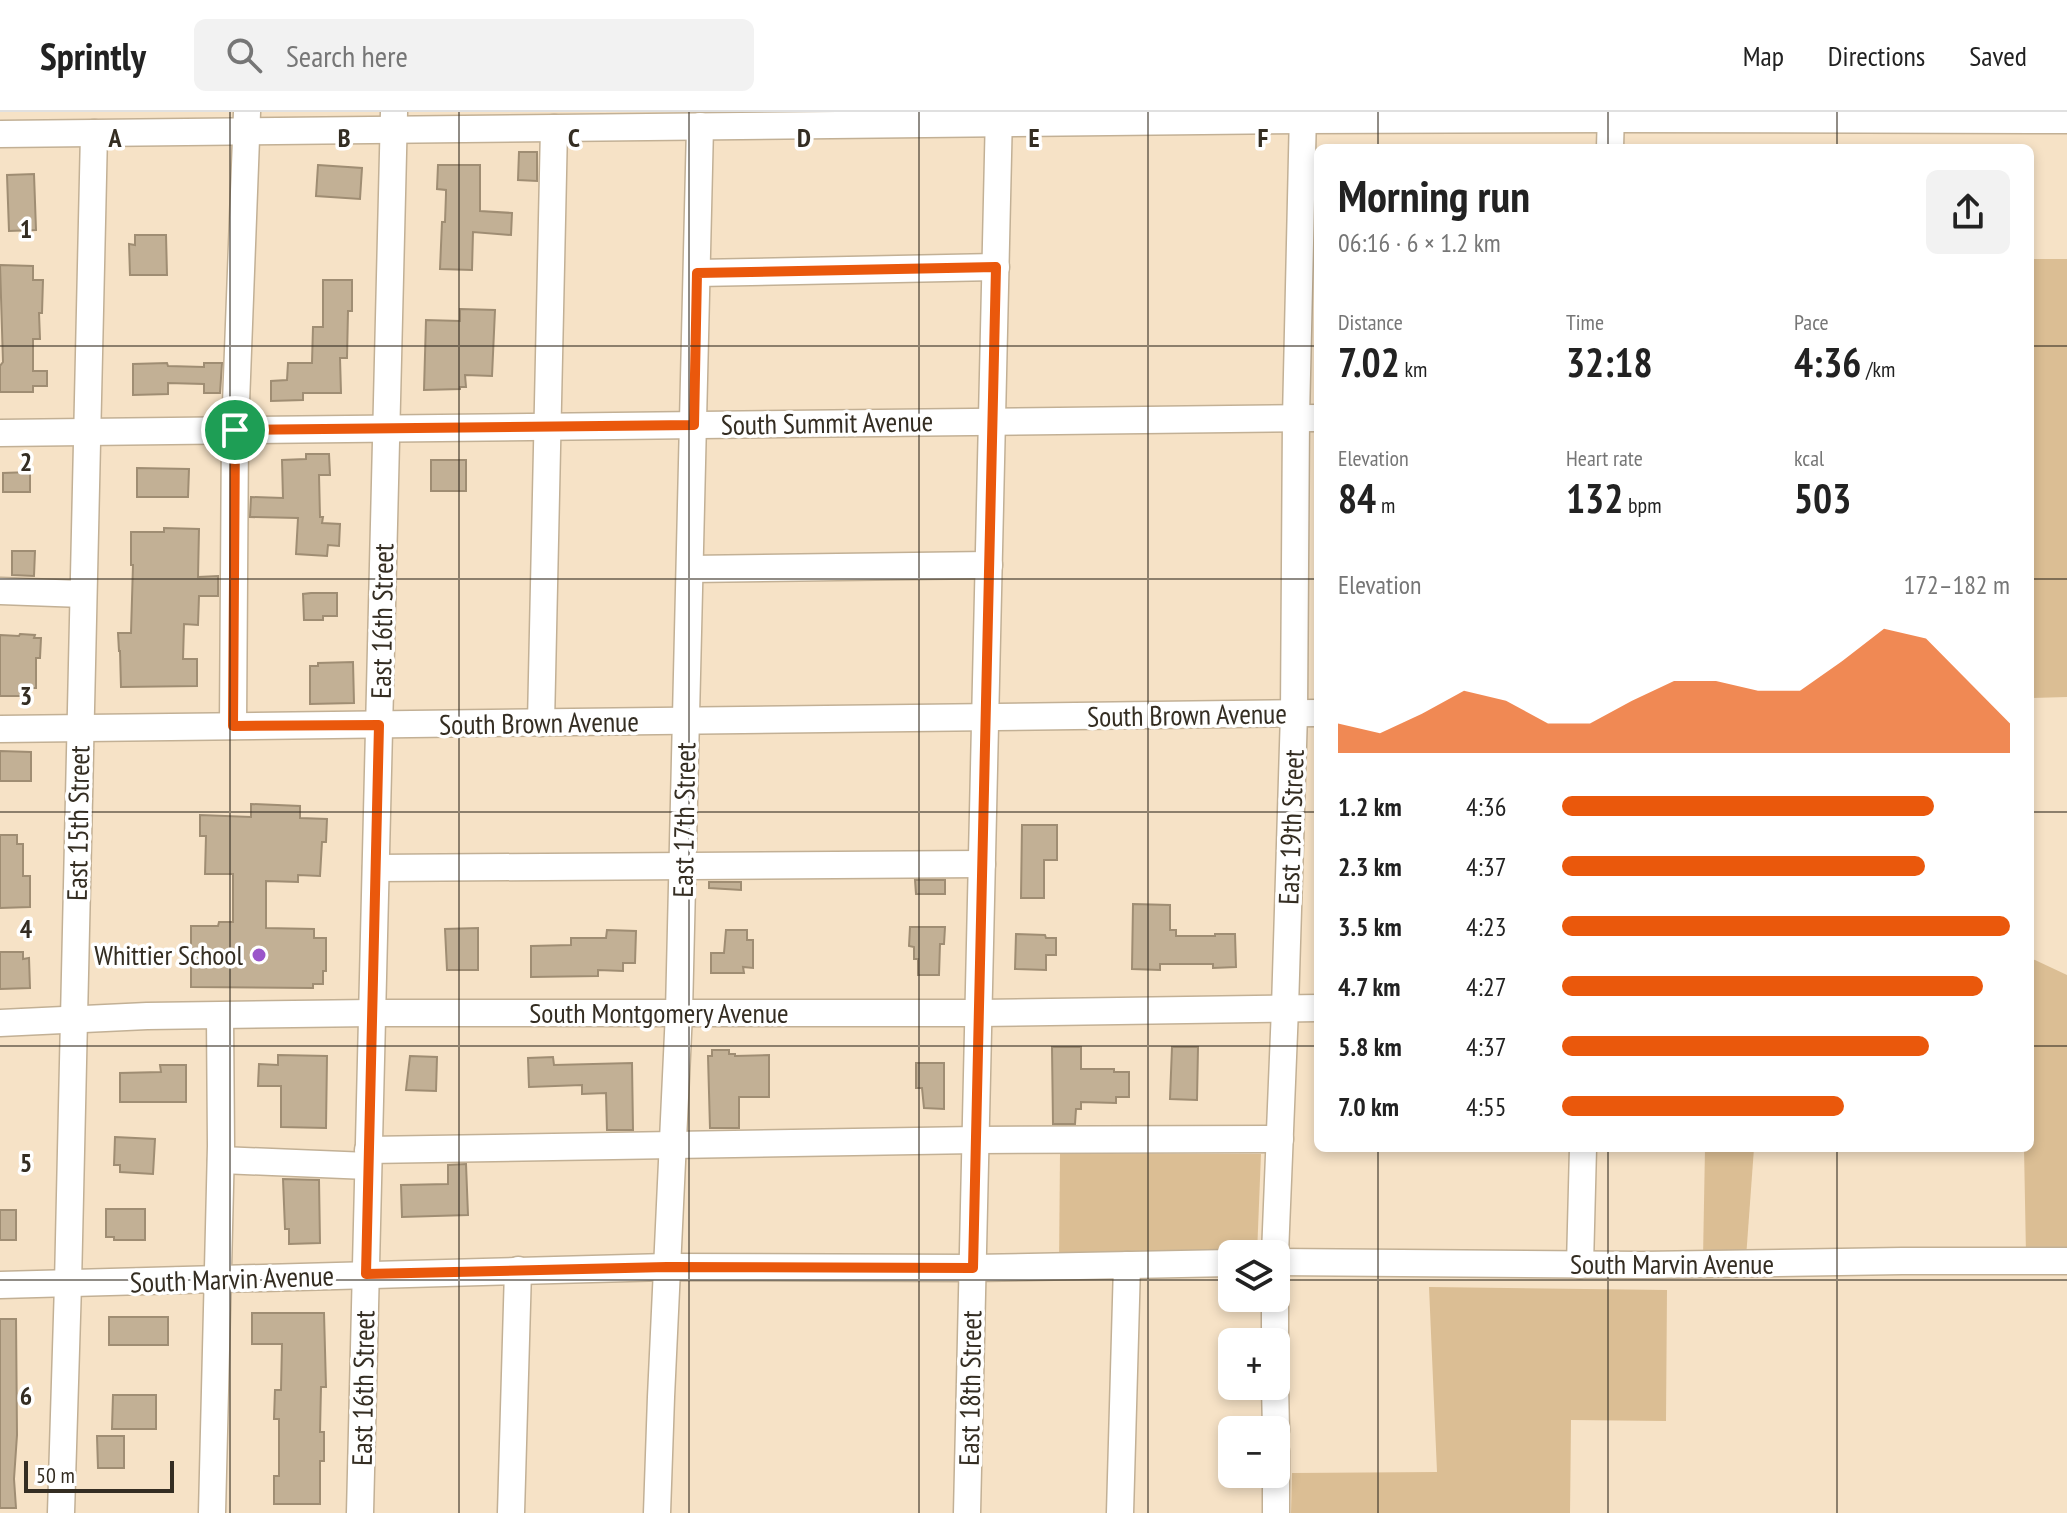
<!DOCTYPE html>
<meta charset="utf-8">
<style>
:root{--surface:#fff;--page:#f2f2f2;--text:#222;--muted:#767676;--line:#e0e0e0;--accent:#ea580c}
body{margin:0;font-family:"PT Sans Narrow",sans-serif;background:var(--page);color:var(--text);height:100vh;display:flex;flex-direction:column;font-size:30px;white-space:nowrap}
*{box-sizing:border-box;margin:0}
p{font-size:26px;color:var(--muted)}
.icon{flex:none;width:44px;height:44px;fill:none;stroke:currentColor;stroke-width:2;stroke-linecap:round;stroke-linejoin:round}
.map{position:relative;flex:1;overflow:hidden}
.side{position:absolute;left:1314px;top:32px;width:720px;height:1008px;display:flex;flex-direction:column;background:var(--surface);border-radius:12px;box-shadow:0 4px 12px #0003}
.side>*{flex:none}
.fabs{position:absolute;left:1218px;top:1128px;display:grid;gap:16px}
.fabs a{display:grid;place-items:center;width:72px;height:72px;border-radius:12px;background:var(--surface);box-shadow:0 4px 12px #0003;font-size:40px}
.scale{position:absolute;left:24px;bottom:20px;width:150px;box-sizing:border-box;padding-left:8px;border:4px solid #342d22;border-top:0;font-size:22px;line-height:28px;white-space:nowrap;color:#342d22;-webkit-text-stroke:6px #fff;paint-order:stroke}
.pin{position:absolute;display:grid;place-items:center;width:68px;height:68px;color:#fff;margin:-34px;border:4px solid #fff;border-radius:50%;box-shadow:0 2px 8px #0007}
.round{display:grid;place-items:center;flex:none;width:84px;height:84px;border-radius:12px;background:var(--page)}
.overview{display:flex;align-items:center;justify-content:space-between;height:136px;padding:0 24px}
h1{font-size:44px;font-weight:700;line-height:60px}
.stats{display:grid;grid-template-columns:repeat(3,1fr);gap:12px;height:136px;padding:8px 24px}
.stats div{display:grid;align-content:center}
.stats b{font-size:40px;font-weight:700}
.stats small{font-size:22px;font-weight:400}
.stats p{font-size:22px}
.chart{height:224px;padding:16px 24px}
.chart p{display:flex;justify-content:space-between}
.chart svg{width:100%;height:144px;margin-top:8px;fill:var(--accent);opacity:.7}
ul{padding:0 24px;list-style:none;font-size:26px}
li{display:grid;grid-template-columns:128px 96px 1fr;align-items:center;height:60px}
li i{height:20px;border-radius:10px;background:var(--accent)}
header{display:flex;align-items:center;gap:48px;box-sizing:border-box;height:112px;padding:0 40px;background:var(--surface);border-bottom:2px solid var(--line)}
header strong{font-size:38px}
nav{display:flex;gap:44px;margin-inline-start:auto;font-size:28px}
.search{width:560px;height:72px;background:var(--page);display:flex;align-items:center;gap:20px;box-sizing:border-box;padding:0 28px;border-radius:12px;color:var(--muted);font-size:30px}
.map>svg:first-child{display:block}
.green{fill:#dbbe94}
.building{fill:#c2b095;stroke:#9f8d73;stroke-width:2}
.lines{fill:none;stroke-linecap:round;stroke-linejoin:round}
.minor-casing{stroke:#c2b095;stroke-width:29}
.minor{stroke:#fff;stroke-width:26}
.route-casing{stroke:#fff;stroke-width:16}
.route{stroke:#ea580c;stroke-width:10}
.grid{fill:none;stroke:#342d22;stroke-width:2;stroke-opacity:0.55}
.poi-dot{fill:#9b56ca;stroke:#fff;stroke-width:3}
.labels{text-anchor:middle;stroke-width:7;stroke-linejoin:round;paint-order:stroke}
.street-label{font-size:28px;fill:#342d22;stroke:#fff}
.poi-label{font-size:28px;fill:#342d22;stroke:#fff;text-anchor:end}
.grid-label{font-size:26px;text-anchor:middle;font-weight:bold;fill:#342d22;stroke:#fff;stroke-width:7;stroke-linejoin:round;paint-order:stroke}
</style>
<header>
<strong>Sprintly</strong>
<div class="search"><svg class="icon" aria-label="search" viewBox="0 0 24 24"><circle cx="10" cy="10" r="6"/><path d="M15 15l6 6"/></svg>Search here</div>
<nav><a>Map</a><a>Directions</a><a>Saved</a></nav>
</header>
<div class="map">
<svg width="2067" height="1401" viewBox="0 0 2067 1401">
<rect width="100%" height="100%" fill="#f6e2c6"/>
<g class="green">
<polygon points="2030,147 2067,147 2067,585 2030,586"/>
<polygon points="2030,847 2035,848 2067,863 2067,1144 2026,1143 2024,1036 2030,1036"/>
<polygon points="1705,1036 1754,1036 1746,1146 1703,1146"/>
<polygon points="1060,1042 1261,1042 1257,1142 1059,1152"/>
<polygon points="1429,1175 1667,1178 1666,1309 1571,1308 1570,1401 1291,1401 1292,1361 1437,1360"/>
</g>
<g class="building">
<polygon points="519,40 537,40 537,69 518,68"/>
<polygon points="318,53 362,56 360,87 316,84"/>
<polygon points="438,53 480,53 480,99 512,101 511,123 473,120 472,158 440,157 442,110 445,110 446,82 446,78 437,77"/>
<polygon points="34,62 36,118 9,119 7,63"/>
<polygon points="135,123 166,123 167,163 130,163 129,132 135,133"/>
<polygon points="0,153 33,154 33,168 43,168 42,201 39,201 40,227 33,227 33,259 47,259 47,274 33,274 33,280 0,280 0,254 3,250"/>
<polygon points="323,168 352,168 352,199 348,199 347,246 340,246 341,281 303,281 303,288 271,289 271,269 287,268 288,251 312,251 313,215 323,215"/>
<polygon points="460,197 495,198 492,264 465,263 466,275 460,275 460,277 424,278 426,208 460,209"/>
<polygon points="167,251 168,254 204,255 204,251 222,251 220,281 204,281 204,272 168,271 168,282 133,283 133,252"/>
<polygon points="306,342 329,342 330,363 319,363 320,405 323,405 322,411 340,412 339,434 328,433 327,444 296,442 298,406 250,405 251,385 283,386 282,348 306,347"/>
<rect x="431" y="348" width="35" height="31"/>
<polygon points="137,356 189,357 188,385 137,385"/>
<polygon points="30,360 30,380 3,380 3,361"/>
<polygon points="164,416 199,417 198,465 218,464 218,484 199,484 198,513 184,512 183,547 197,547 197,574 121,575 120,539 119,539 118,521 131,521 133,453 131,453 131,420 164,420"/>
<polygon points="12,439 35,439 34,464 12,463"/>
<polygon points="311,481 337,481 337,504 323,504 323,508 304,508 303,482"/>
<polygon points="20,522 35,523 34,526 41,526 40,546 36,546 36,576 31,576 31,584 0,584 0,523 19,524"/>
<polygon points="353,550 354,591 310,592 310,554 318,554 318,551"/>
<polygon points="0,639 31,640 31,669 0,669"/>
<polygon points="251,692 300,694 300,706 327,707 326,730 322,730 320,764 298,763 298,770 266,769 266,816 314,817 314,826 326,826 326,859 323,859 323,872 313,872 313,876 191,875 191,814 218,814 219,810 233,810 233,762 205,762 206,724 200,724 200,703 251,705"/>
<polygon points="1022,713 1057,713 1057,748 1044,748 1044,786 1021,786"/>
<polygon points="0,723 17,723 17,732 23,732 23,764 30,764 30,795 0,796"/>
<polygon points="915,768 945,768 945,782 916,782"/>
<polygon points="709,770 741,770 741,778 709,776"/>
<polygon points="1133,792 1170,793 1170,818 1176,818 1176,824 1215,824 1215,822 1235,822 1236,855 1213,856 1213,852 1160,852 1160,858 1132,857"/>
<polygon points="910,815 945,815 944,832 940,832 939,863 918,863 918,847 914,847 914,835 909,834"/>
<polygon points="478,816 478,858 447,858 445,817"/>
<polygon points="607,818 636,819 635,851 623,851 623,859 598,858 598,864 531,865 531,834 571,833 571,826 606,826"/>
<polygon points="726,818 747,818 747,828 753,828 753,856 743,855 744,861 711,861 711,841 724,841"/>
<polygon points="1016,822 1045,823 1046,826 1056,826 1056,843 1046,843 1046,858 1015,857"/>
<polygon points="0,840 23,840 23,847 29,846 30,876 0,877"/>
<polygon points="1052,935 1081,935 1081,957 1114,957 1114,960 1129,960 1129,985 1116,985 1116,991 1081,990 1081,997 1076,997 1075,1012 1053,1012"/>
<polygon points="1172,935 1198,935 1197,988 1170,987"/>
<polygon points="712,938 729,938 729,942 735,942 735,944 769,943 769,985 739,985 739,1016 710,1016 708,944 712,944"/>
<polygon points="278,943 327,944 326,1016 281,1015 281,974 258,974 259,952 278,953"/>
<polygon points="410,944 437,945 436,979 406,978"/>
<polygon points="553,945 554,953 632,951 633,1018 607,1018 606,981 582,982 582,973 529,975 528,946"/>
<polygon points="916,951 944,951 944,997 924,996 922,976 916,976"/>
<polygon points="160,953 186,953 186,990 120,990 120,961 161,960"/>
<polygon points="115,1025 155,1027 153,1062 120,1060 120,1053 114,1053"/>
<polygon points="466,1052 468,1103 402,1105 401,1073 448,1072 448,1053"/>
<polygon points="283,1067 319,1068 320,1131 289,1132 289,1117 285,1117"/>
<polygon points="106,1097 145,1097 145,1128 114,1128 114,1125 106,1125"/>
<rect x="0" y="1098" width="16" height="30"/>
<polygon points="252,1201 324,1201 326,1275 321,1275 320,1320 324,1320 324,1349 320,1349 320,1392 274,1392 274,1364 279,1364 279,1307 274,1307 275,1278 281,1278 282,1232 252,1232"/>
<rect x="109" y="1205" width="59" height="28"/>
<polygon points="0,1207 16,1207 17,1323 14,1367 16,1396 0,1396"/>
<polygon points="113,1283 156,1283 156,1317 112,1317"/>
<polygon points="97,1324 124,1324 124,1356 98,1356"/>
</g>
<g class="lines">
<defs>
<g id="minor">
<polyline points="0,22 1303,8 1611,7 2067,8"/>
<polyline points="1610,36 1611,0"/>
<polyline points="697,161 996,155"/>
<polyline points="0,321 1318,306"/>
<polyline points="690,457 989,453"/>
<polyline points="0,479 83,482"/>
<polyline points="541,611 554,16"/>
<polyline points="233,614 235,318 247,0"/>
<polyline points="0,617 1318,601"/>
<polyline points="376,756 982,752"/>
<polyline points="0,911 147,904 372,901 979,901 1318,896"/>
<polyline points="368,1038 976,1028 1280,1027"/>
<polyline points="221,1048 368,1054"/>
<polyline points="1275,1142 1285,896 1294,601 1296,306 1303,0"/>
<polyline points="1276,1150 1642,1153 1902,1149 2067,1149"/>
<polyline points="1580,1153 1583,1036"/>
<polyline points="0,1173 667,1155 973,1156 1232,1151"/>
<polyline points="1275,1186 1275,1230"/>
<polyline points="1275,1274 1276,1318"/>
<polyline points="61,1401 68,1172 94,21"/>
<polyline points="212,1401 221,1034 220,904"/>
<polyline points="360,1401 394,0"/>
<polyline points="511,1401 518,1158"/>
<polyline points="657,1401 661,1285 679,900 700,14"/>
<polyline points="967,1401 999,0"/>
<polyline points="1120,1401 1127,1153"/>
<polyline points="1276,1401 1276,1339"/>
</g>
</defs>
<use href="#minor" class="minor-casing"/>
<use href="#minor" class="minor"/>
</g>
<g class="lines">
<defs>
<polygon id="route" points="996,155 973,1156 667,1155 366,1162 379,613 233,614 235,318 694,313 697,161"/>
</defs>
<use href="#route" class="route-casing"/>
<use href="#route" class="route"/>
</g>
<path class="grid" d="M230,0V1401M459,0V1401M689,0V1401M919,0V1401M1148,0V1401M1378,0V36M1608,0V36M1837,0V36M0,234H1318M2030,234H2067M0,467H1318M2030,467H2067M0,700H1318M2030,700H2067M0,934H1318M2030,934H2067M1378,1036V1401M1608,1036V1401M1837,1036V1401M0,1168H1232M1276,1168H2067"/>
<circle class="poi-dot" cx="259" cy="843" r="8"/>
<g class="labels">
<g class="street-label">
<text transform="translate(827 311) rotate(-1)" y="10">South Summit Avenue</text>
<text transform="translate(382 509) rotate(-89)" y="10">East 16th Street</text>
<text transform="translate(1187 603) rotate(-1)" y="10">South Brown Avenue</text>
<text transform="translate(539 611) rotate(-1)" y="10">South Brown Avenue</text>
<text transform="translate(684 708) rotate(-89)" y="10">East 17th Street</text>
<text transform="translate(78 711) rotate(-89)" y="10">East 15th Street</text>
<text transform="translate(1291 715) rotate(-88)" y="10">East 19th Street</text>
<text x="659" y="911">South Montgomery Avenue</text>
<text x="1672" y="1162">South Marvin Avenue</text>
<text transform="translate(232 1167) rotate(-2)" y="10">South Marvin Avenue</text>
<text transform="translate(363 1276) rotate(-89)" y="10">East 16th Street</text>
<text transform="translate(970 1276) rotate(-89)" y="10">East 18th Street</text>
</g>
<g class="poi-label">
<text x="243" y="853">Whittier School</text>
</g>
</g>
<g class="grid-label">
<text x="115" y="35">A</text>
<text x="344" y="35">B</text>
<text x="574" y="35">C</text>
<text x="804" y="35">D</text>
<text x="1034" y="35">E</text>
<text x="1263" y="35">F</text>
<text x="26" y="126">1</text>
<text x="26" y="359">2</text>
<text x="26" y="593">3</text>
<text x="26" y="826">4</text>
<text x="26" y="1060">5</text>
<text x="26" y="1293">6</text>
</g>
</svg>
<div class="fabs">
<a><svg class="icon" aria-label="layers" viewBox="0 0 24 24"><path d="M12 4l9 5-9 5-9-5zM3 14l9 5 9-5"/></svg></a>
<a>+</a>
<a>−</a>
</div>
<div class="scale">50 m</div>
<div class="pin" style="left:235px;top:318px;background:#1e9e55"><svg class="icon" aria-label="arrive" viewBox="0 0 24 24"><path d="M6 21V4h12l-3 4 3 4H6"/></svg></div>
<section class="side">
<div class="overview"><div><h1>Morning run</h1><p>06:16 · 6 × 1.2 km</p></div><a class="round"><svg class="icon" aria-label="share" viewBox="0 0 24 24"><path d="M12 15V3M7 8l5-5 5 5M5 13v7h14v-7"/></svg></a></div>
<div class="stats">
<div><p>Distance</p><b>7.02<small> km</small></b></div>
<div><p>Time</p><b>32:18</b></div>
<div><p>Pace</p><b>4:36<small> /km</small></b></div>
</div>
<div class="stats">
<div><p>Elevation</p><b>84<small> m</small></b></div>
<div><p>Heart rate</p><b>132<small> bpm</small></b></div>
<div><p>kcal</p><b>503</b></div>
</div>
<div class="chart"><p><span>Elevation</span>172–182 m</p>
<svg viewBox="0 0 160 44" preserveAspectRatio="none"><path d="M0 44V35L10 38L20 32L30 25L40 28L50 35L60 35L70 28L80 22L90 22L100 25L110 25L120 16L130 6L140 9L150 22L160 35V44z"/></svg>
</div>
<ul>
<li><b>1.2 km</b>4:36<i style="width:83%"></i></li>
<li><b>2.3 km</b>4:37<i style="width:81%"></i></li>
<li><b>3.5 km</b>4:23<i style="width:100%"></i></li>
<li><b>4.7 km</b>4:27<i style="width:94%"></i></li>
<li><b>5.8 km</b>4:37<i style="width:82%"></i></li>
<li><b>7.0 km</b>4:55<i style="width:63%"></i></li>
</ul>
</section>
</div>
